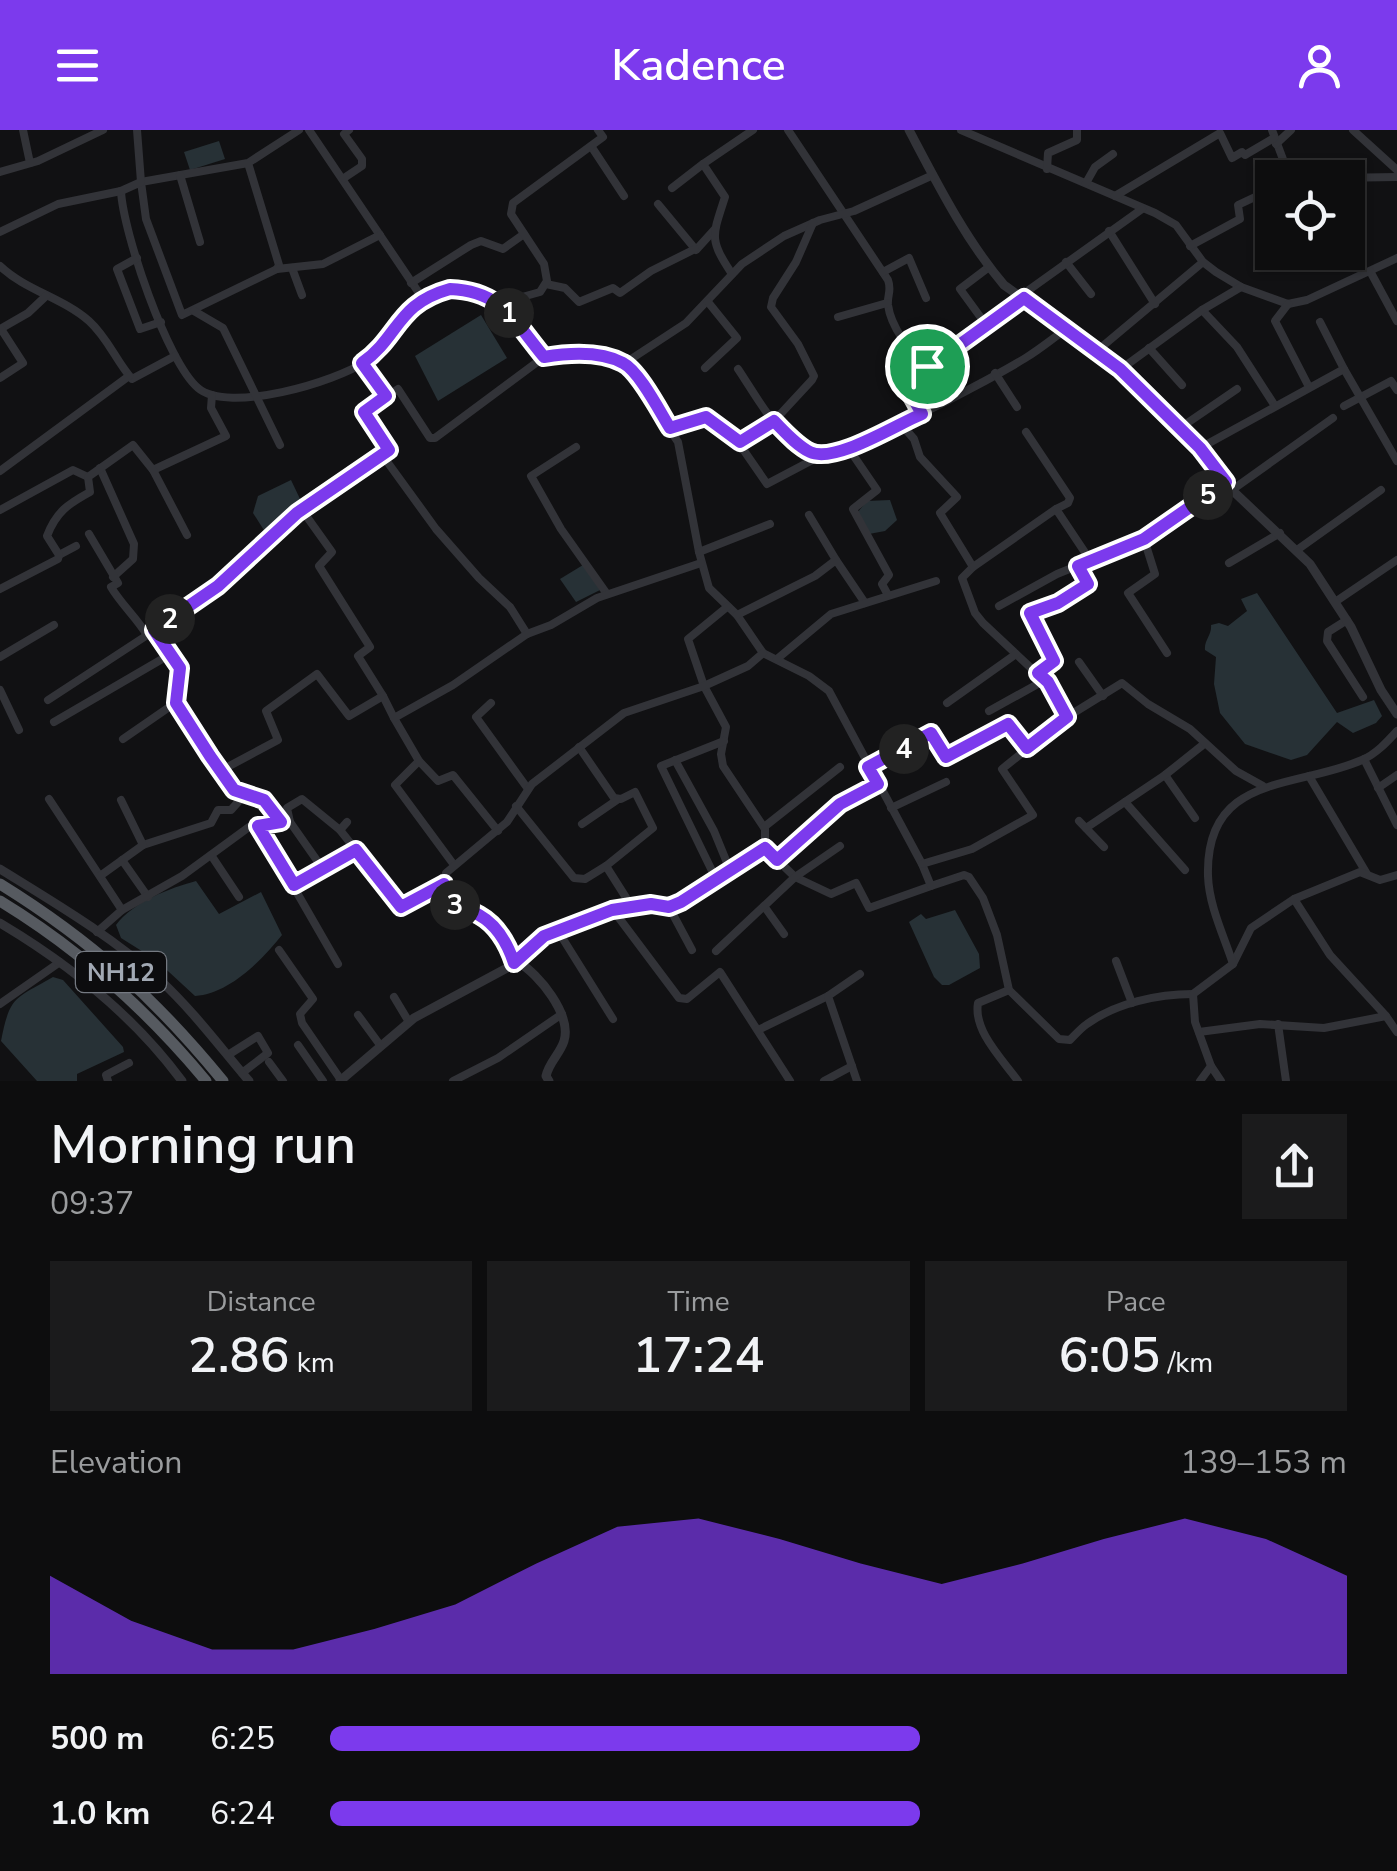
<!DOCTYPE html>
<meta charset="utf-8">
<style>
:root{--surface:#0d0d0e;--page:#1b1b1c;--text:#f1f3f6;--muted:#9a9c9e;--line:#2d2d2e;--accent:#7c3aed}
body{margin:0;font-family:"Nunito Sans",sans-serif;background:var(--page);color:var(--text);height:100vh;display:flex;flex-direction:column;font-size:38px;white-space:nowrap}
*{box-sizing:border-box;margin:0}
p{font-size:32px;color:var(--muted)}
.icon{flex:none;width:55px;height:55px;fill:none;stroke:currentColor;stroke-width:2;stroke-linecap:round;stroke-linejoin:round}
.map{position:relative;height:951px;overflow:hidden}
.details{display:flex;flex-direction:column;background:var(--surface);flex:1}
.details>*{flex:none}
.fabs{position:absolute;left:1255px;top:30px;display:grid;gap:20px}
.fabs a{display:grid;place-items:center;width:110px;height:110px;border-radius:0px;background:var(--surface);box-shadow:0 2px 8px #0004,0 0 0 2px var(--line);font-size:50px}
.pin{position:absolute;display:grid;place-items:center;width:85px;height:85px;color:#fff;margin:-42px;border:5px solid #fff;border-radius:50%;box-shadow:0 2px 10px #0007}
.km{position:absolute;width:50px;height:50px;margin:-25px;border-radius:50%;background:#222;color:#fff;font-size:28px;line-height:50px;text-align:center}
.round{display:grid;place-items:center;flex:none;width:105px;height:105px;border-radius:0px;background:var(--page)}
.headline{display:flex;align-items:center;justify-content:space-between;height:170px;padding:0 50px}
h1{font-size:55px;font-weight:600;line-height:75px}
.metrics{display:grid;grid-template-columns:repeat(3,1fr);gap:15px;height:170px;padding:10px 50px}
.metrics div{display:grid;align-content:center;border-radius:0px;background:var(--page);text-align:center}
.metrics b{font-size:50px;font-weight:600}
.metrics small{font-size:28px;font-weight:400}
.metrics p{font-size:28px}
.chart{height:280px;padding:20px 50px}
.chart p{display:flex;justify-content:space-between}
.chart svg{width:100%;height:180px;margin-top:10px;fill:var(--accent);opacity:.7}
ul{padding:0 50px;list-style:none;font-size:32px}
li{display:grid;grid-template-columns:160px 120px 1fr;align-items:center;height:75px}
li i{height:25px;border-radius:12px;background:var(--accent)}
header{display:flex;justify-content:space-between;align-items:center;height:130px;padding:0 50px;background:var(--accent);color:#fff;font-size:45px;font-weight:600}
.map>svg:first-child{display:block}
.water{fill:#273136}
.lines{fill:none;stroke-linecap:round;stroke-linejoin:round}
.minor{stroke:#323338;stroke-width:8}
.tertiary{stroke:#323338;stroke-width:9}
.trunk{stroke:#565a60;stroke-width:11}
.route-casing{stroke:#fff;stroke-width:20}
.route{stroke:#7c3aed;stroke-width:12}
.labels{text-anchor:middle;stroke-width:8;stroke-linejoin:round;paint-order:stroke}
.shield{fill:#0c0c0e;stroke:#757a82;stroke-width:2.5}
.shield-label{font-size:25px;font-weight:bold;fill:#a2a9b4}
</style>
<header><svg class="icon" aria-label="menu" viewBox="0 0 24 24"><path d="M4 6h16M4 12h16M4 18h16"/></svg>Kadence<svg class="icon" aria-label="person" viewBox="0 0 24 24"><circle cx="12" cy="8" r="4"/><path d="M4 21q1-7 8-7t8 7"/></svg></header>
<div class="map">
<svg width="1397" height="951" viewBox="0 0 1397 951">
<rect width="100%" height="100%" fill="#111113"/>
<g class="water">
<polygon points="219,11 225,29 190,40 184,22"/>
<polygon points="481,185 507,228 438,271 415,226"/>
<polygon points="291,350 302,373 267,405 253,383 258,366"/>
<polygon points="890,370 897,390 885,401 869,404 857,383 867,371"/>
<polygon points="583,435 600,460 576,472 560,449"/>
<path d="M1257,463L1337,583L1374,570L1382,586L1376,593L1353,603L1337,592L1307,625L1291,630L1245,614L1220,583L1214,554L1216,527L1205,520C1204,510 1212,505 1211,495L1219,493L1228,496L1247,481L1241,469Z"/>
<path d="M196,751L219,784L261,762L282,805C261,831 229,864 195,866L156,830L121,808L116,795C133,772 170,758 196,751Z"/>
<polygon points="955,780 979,824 980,838 949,855 942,855 934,847 909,792 921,784 926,789"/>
<path d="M53,847L63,850L123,917L124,922L77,944V951H37L1,911C10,864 16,869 53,847Z"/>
</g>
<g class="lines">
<g class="minor">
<polyline points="23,0 30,33"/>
<polyline points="309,0 423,169"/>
<path d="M788,0L888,150C892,161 887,165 888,175C891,198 910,220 924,236L955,219L1024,169"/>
<polyline points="961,0 1155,83 1176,95 1203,132 1216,142 1241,157 1288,174 1307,170 1397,128"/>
<polyline points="1272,0 1290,48"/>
<polyline points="1353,0 1397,40"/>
<polyline points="1276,14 1291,0"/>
<polyline points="591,16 624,66"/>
<polyline points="248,33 279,135 277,139 182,185 146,89 141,52 248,33 299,0"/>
<polyline points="1047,39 1048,23 1077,10 1077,0"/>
<polyline points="0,42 38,31 103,0"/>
<polyline points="180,45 200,112"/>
<polyline points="344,48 362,36 362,29 344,4 349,0"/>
<polyline points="1333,48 1397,47"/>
<polyline points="1086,53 1095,37 1113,24"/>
<polyline points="672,58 703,34"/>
<path d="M121,61C123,102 167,232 198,258C228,284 336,252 366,231C398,208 402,165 451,159C497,154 519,197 544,227C573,221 597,226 625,233L678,312L699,422L709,458L737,485L763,523"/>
<polyline points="1115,66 1220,3 1232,28 1242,22 1245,25 1274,8"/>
<polyline points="658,74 696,120 715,99"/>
<polyline points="1109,101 1155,174"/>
<polyline points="0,102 58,74 121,61 141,52 137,0"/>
<polyline points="1190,116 1240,89 1238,75 1272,59"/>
<polyline points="137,128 117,139 140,199 161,192"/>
<polyline points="1066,132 1091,164"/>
<path d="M0,136C25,160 63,168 89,191C108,208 116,231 132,249L175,226"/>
<polyline points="292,138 302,165"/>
<polyline points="277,139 323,134 380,105"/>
<polyline points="1370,141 1397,191"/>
<polyline points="883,142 909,128 926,168"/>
<path d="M732,144C709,109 712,107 725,67L703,34L753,0"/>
<polyline points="411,153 471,115 481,111 503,119 524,104"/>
<polyline points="546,154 565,158 579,172 613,158 620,163 651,141 695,119"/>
<polyline points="1019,167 1142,79"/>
<polyline points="1288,174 1275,191 1309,257"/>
<polyline points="504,176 515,169 540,162 547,151 544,134 511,84 513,73 603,7 598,0"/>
<polyline points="1202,180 1237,217 1275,276"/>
<polyline points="194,181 223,198 280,315"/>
<polyline points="838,187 887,173"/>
<polyline points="1320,192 1344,239"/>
<polyline points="987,196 960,159 989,137"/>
<polyline points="0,199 28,183 46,166"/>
<polyline points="1149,218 1182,255"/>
<polyline points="1098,220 1203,132"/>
<polyline points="362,233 386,267 398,259 430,308 435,308 544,227"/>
<polyline points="625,233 686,193 742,134 784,106 820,90 854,81 933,45"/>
<polyline points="705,238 737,208 708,172"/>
<path d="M738,239C757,267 779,311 813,323C837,332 999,245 1027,227C1040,219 1052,209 1065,200"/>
<polyline points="1121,239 1202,180 1241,157"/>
<polyline points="995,243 1017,277"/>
<polyline points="0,248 23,233 1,199"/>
<polyline points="1344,276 1391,251 1397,260"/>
<polyline points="922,284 903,250 926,237"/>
<polyline points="900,293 914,309 920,327 957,367 940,383 973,437 962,448 975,483 983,493 1047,553 1067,587"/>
<polyline points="670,298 706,287 740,313 774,291 812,250 814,246 798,214 771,177 773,168 796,132 813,93"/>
<polyline points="1180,298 1237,259"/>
<polyline points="1026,302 1070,368 1068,373 1056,379"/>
<polyline points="738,312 767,354 822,325"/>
<polyline points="576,317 531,346 561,399 607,464"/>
<polyline points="1200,318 1344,239 1397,331"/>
<polyline points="849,319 877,360 853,379 889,445 882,454 888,465"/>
<polyline points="383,326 436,399 479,448 510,477 527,504"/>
<polyline points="100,338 134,414 133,429 113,447"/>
<polyline points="153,340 226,306 211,278 212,265"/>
<polyline points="0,341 129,246"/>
<polyline points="1232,360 1333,288"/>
<polyline points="0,380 73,340 88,347"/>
<polyline points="302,380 332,422 319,436 370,517 358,526 383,566"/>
<polyline points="809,385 836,430"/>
<path d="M89,404L118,453L111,457C121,474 136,487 147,505"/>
<polyline points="1297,420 1381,360"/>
<polyline points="699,422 770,394"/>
<polyline points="59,425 76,416"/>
<polyline points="1229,433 1280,403"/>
<polyline points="973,437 1056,379 1090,430"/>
<path d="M0,459L58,429L59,425L47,406C56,382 68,374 90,362L88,347L133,315L153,340L187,405"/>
<polyline points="1335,472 1397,430"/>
<polyline points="999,476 1057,444 1144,409"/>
<polyline points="727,477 688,509 704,556 726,597 721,624 723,636 765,699 765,718 795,747 831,764 856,753 869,778 931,756"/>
<polyline points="737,485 815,446 836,430 865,473"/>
<polyline points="1347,490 1328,502 1327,511 1363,567"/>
<path d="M763,523L809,546L829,561L922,734L931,756L964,745L969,747L983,768L997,805L1009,860L1059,909L1070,910C1075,905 1081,898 1087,894C1116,873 1158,864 1193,864"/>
<polyline points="1167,523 1128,463 1155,444 1144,409 1226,353"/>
<polyline points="0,527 54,495"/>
<polyline points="777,529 831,484 936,451"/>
<polyline points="1079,532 1103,566"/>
<polyline points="1038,543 1054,531 1030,483 1058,473 1088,453 1077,436"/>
<polyline points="0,560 19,600"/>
<polyline points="48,570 155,500"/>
<polyline points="176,573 235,661 264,670 281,692"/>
<polyline points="491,573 476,587 528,659"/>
<polyline points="947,573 1016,524"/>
<polyline points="989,581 1045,550"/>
<polyline points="394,588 419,631 395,655 454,735"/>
<polyline points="54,592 169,525"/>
<polyline points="123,609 178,571 179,538 155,500 218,455 297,383 389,320 364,282 386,267"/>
<polyline points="579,617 614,668 621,669 635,662 653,698 606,736"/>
<polyline points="1364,629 1397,695"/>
<polyline points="675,630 714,701 730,740"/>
<polyline points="419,631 438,651 453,645 498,701"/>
<polyline points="868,637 931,603 946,627 1008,594 1027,618"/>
<polyline points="220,641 278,610 266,581 317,544 349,586 383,566 394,588 453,555 527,504 551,495 597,468 701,433"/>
<polyline points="1165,645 1195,688"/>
<polyline points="1309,646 1367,744"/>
<polyline points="1378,658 1397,645"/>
<polyline points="49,669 122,780 97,802"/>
<polyline points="1125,672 1185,740"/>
<polyline points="516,676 574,748 585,749 606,736 632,777"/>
<polyline points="891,678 946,652"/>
<polyline points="1079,691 1104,717"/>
<polyline points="290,692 287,678 302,669 340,700"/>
<polyline points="347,692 340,700 401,777 444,754"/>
<polyline points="582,694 617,670"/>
<polyline points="258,695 338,834"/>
<polyline points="764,697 840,637"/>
<polyline points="1086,698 1165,645 1204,614"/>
<polyline points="143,715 211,693 218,680 231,680 246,663"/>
<polyline points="211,725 239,767"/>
<polyline points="777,729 840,674 878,654"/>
<polyline points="122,730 148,767"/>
<polyline points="922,734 972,719 1033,685 1002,639 1067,587 1122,553 1148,574 1190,599 1236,641 1263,656"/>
<polyline points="100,746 143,715 121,670"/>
<polyline points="716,749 661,636 724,611"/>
<polyline points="293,755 323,739"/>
<polyline points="764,776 784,804"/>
<polyline points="669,777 692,820"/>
<polyline points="122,780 182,746 249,697 290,692 323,739 356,720"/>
<polyline points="613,780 651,774 669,777 681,772 765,718"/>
<polyline points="558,801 613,889"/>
<polyline points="279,820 313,869 300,884 302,893 341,950"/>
<polyline points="716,821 795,747 840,716"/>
<polyline points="1116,831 1132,873"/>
<polyline points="518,832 544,807 613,780 679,868 687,869 720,842 790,951"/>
<path d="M514,833C508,815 499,798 482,787C462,774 438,778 446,743L507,692L532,654L624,583L704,556L748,536L763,523"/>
<polyline points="1233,834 1251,798 1294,769"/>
<path d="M1009,860L978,873C973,901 1003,930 1018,951"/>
<polyline points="394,867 409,892"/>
<polyline points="0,874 60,832"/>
<polyline points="358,885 380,915"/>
<polyline points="1386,886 1397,902"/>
<polyline points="1278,894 1286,951"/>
<polyline points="758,900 828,866"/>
<polyline points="1199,902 1260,894 1324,898 1386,886 1330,825 1294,769 1360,742 1380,750 1397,745"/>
<polyline points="298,915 323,951"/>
<polyline points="228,925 258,906 268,923 242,943"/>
<polyline points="269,932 283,951"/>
<polyline points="1211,936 1221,951"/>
<polyline points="108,951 106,945 129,933"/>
<polyline points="453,951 498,928 562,884"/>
<polyline points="824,951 852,936"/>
<polyline points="857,951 828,866 860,844"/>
<path d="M1200,951L1211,936L1195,892L1193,864L1233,834C1224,806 1209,776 1208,746C1205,643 1296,659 1362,630C1376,624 1387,612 1397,601"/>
</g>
<g class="tertiary">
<path d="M909,0C937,53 965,109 1004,155L1121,239L1200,318L1232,360L1310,434L1351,497L1381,560L1397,584"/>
<path d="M0,739C55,773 113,807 161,851C194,882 220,917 249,951"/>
<path d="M0,793C69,834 134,886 182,951"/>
<path d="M340,951L414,888L518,832C539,844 572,885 564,911C560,924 549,932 546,946L549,951"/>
</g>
<g class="trunk">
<path d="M0,754C92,811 155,868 223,951"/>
<path d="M0,771C79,819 147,880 206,951"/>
</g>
</g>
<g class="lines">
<defs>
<path id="route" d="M450,159C502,161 514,191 544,227C568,223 601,221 623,233C639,241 660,282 670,298L706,287L740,312L774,291C785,302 796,315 810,322C835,334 897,294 922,284L903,250L955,218L1024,168L1120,239L1200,318L1226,352L1144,409L1078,436L1088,454L1058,473L1030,483L1054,531L1038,543L1048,552L1067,587L1027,618L1008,594L946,627L931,603L868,637L878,654L840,674L777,730L765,718L681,772L669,777L651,774L612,780L544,806L514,833C508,815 497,795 479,785C461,775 450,777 444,754L401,777L356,720L294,755L258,696L281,692L264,670L234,660L210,626L176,573L180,538L154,500L218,456L297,383L389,320L364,282L386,266L362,233C400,206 396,174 450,159Z"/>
</defs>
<use href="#route" class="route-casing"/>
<use href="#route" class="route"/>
</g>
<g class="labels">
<rect class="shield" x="76" y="822" width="90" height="40" rx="8"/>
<g class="shield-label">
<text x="121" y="851">NH12</text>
</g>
</g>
</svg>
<div class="fabs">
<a><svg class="icon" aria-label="locate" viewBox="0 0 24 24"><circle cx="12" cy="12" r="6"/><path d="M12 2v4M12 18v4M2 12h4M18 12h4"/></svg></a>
</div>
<div class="pin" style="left:927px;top:236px;background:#1e9e55"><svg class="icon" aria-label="arrive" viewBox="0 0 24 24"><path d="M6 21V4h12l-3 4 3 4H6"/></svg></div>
<b class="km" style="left:509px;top:183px">1</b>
<b class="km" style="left:170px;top:489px">2</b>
<b class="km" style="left:455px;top:775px">3</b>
<b class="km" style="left:904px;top:619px">4</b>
<b class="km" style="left:1208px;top:365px">5</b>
</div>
<section class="details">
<div class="headline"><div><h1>Morning run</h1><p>09:37</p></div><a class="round"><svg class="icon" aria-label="share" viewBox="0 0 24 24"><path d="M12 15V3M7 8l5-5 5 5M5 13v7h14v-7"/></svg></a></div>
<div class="metrics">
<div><p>Distance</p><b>2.86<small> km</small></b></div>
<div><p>Time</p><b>17:24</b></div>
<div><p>Pace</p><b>6:05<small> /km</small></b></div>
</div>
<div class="chart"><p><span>Elevation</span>139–153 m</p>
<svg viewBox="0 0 160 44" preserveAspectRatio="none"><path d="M0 44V20L10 31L20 38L30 38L40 33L50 27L60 17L70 8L80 6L90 11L100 17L110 22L120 17L130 11L140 6L150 11L160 20V44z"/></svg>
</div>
<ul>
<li><b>500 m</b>6:25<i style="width:58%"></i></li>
<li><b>1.0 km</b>6:24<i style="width:58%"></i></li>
</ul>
</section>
